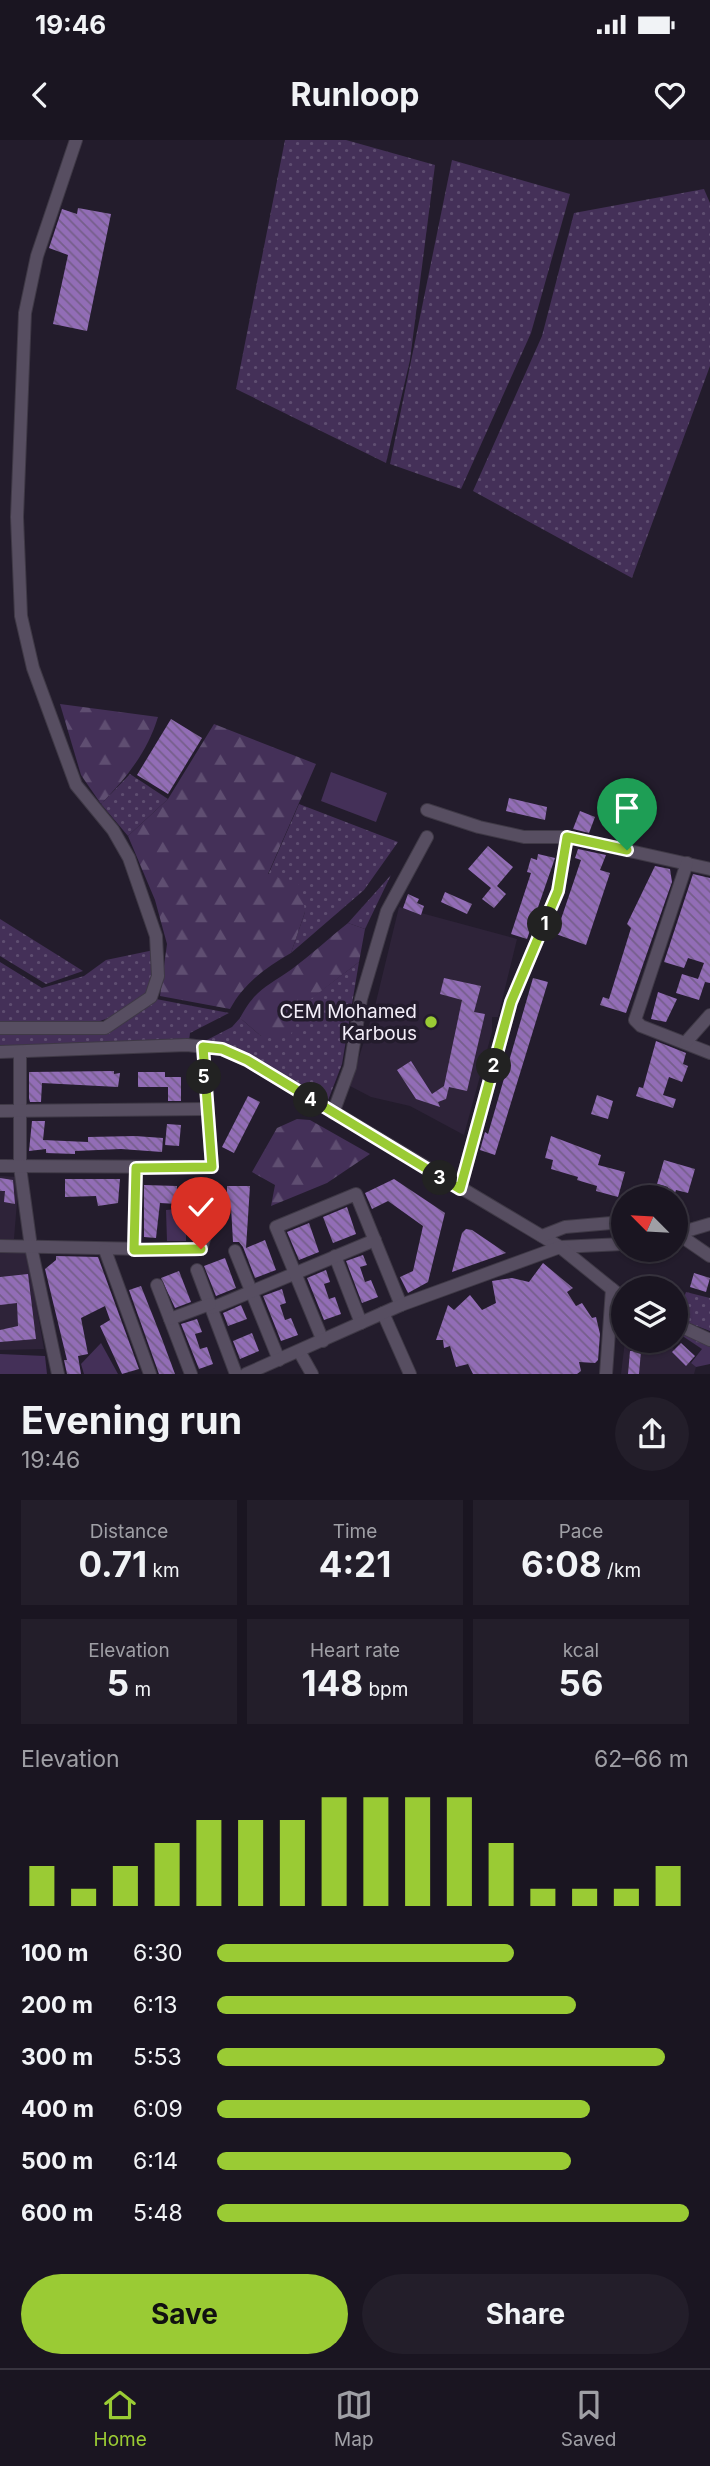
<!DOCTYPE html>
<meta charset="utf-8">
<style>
:root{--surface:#1a1521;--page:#231e2a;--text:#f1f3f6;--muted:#9f9fa5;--line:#38343f;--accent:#9acb34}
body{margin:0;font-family:Inter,sans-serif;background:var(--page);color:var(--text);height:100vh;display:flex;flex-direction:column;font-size:26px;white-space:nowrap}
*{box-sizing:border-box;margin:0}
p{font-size:23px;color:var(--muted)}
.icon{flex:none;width:38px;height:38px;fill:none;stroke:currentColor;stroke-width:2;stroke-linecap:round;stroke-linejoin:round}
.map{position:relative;height:1234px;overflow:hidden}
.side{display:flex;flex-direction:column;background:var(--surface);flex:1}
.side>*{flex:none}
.needle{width:46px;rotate:294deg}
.controls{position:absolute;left:611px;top:1045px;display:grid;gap:14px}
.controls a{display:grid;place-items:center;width:77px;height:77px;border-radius:50%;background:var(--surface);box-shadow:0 2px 5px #0004,0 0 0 2px var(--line);font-size:35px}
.pin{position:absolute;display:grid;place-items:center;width:60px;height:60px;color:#fff;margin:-72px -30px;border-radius:50% 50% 50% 0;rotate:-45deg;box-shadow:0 0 7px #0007}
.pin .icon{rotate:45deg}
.km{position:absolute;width:35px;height:35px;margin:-18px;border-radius:50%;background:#222;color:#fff;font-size:19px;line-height:35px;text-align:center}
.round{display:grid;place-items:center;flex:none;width:74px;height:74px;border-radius:37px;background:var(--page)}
.overview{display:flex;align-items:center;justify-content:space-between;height:119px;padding:0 21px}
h1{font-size:38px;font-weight:700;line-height:52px}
.metrics{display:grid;grid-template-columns:repeat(3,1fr);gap:10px;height:119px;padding:7px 21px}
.metrics div{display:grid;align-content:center;border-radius:0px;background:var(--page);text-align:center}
.metrics b{font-size:35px;font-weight:700}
.metrics small{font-size:19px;font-weight:400}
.metrics p{font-size:19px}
.chart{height:196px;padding:14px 21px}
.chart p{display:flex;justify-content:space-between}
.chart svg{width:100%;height:126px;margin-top:7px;stroke:var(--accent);stroke-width:6}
.primary-button{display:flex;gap:14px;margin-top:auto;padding:14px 21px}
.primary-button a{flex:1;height:80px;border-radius:42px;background:var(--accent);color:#111;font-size:28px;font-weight:700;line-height:80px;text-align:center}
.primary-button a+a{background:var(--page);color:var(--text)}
ul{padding:0 21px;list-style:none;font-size:23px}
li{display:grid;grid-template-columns:112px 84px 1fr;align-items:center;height:52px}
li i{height:18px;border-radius:9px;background:var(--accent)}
.status{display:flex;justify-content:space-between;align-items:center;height:49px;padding:0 35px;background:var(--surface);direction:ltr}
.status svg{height:19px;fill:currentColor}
header{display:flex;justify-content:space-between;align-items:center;height:91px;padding:0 21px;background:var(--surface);font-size:32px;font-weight:700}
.tabs{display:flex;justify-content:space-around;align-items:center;height:98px;border-top:2px solid var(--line);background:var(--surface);font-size:19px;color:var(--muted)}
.tabs a{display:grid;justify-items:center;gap:4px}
.tabs .current{color:var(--accent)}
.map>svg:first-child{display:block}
.built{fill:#2e2339}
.grass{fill:url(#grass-dots)}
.forest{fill:url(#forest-firs)}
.green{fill:#443058}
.building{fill:url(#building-back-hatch)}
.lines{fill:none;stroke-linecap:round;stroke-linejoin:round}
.minor-casing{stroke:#3f3946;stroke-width:14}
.minor{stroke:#574e61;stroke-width:12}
.route-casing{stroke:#fff;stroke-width:14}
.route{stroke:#9acb34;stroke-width:9}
.poi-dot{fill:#9acb34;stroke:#231c2c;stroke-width:2.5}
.labels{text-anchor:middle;stroke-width:7;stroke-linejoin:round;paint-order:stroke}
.poi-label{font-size:19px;fill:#f2edf8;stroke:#231c2c;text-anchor:end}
</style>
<div class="status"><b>19:46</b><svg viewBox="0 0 49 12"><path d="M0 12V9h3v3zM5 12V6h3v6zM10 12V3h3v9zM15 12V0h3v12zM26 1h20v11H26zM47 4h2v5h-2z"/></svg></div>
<header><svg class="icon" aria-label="back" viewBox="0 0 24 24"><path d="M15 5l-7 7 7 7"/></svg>Runloop<svg class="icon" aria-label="heart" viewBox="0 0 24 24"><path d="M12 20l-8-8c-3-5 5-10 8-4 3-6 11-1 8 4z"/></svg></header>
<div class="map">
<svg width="710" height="1234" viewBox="0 0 710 1234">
<defs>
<pattern id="grass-dots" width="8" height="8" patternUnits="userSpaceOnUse" patternTransform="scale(1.75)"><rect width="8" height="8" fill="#443058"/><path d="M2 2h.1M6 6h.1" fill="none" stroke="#5f4e71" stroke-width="1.8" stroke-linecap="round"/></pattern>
<pattern id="forest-firs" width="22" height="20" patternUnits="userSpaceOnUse" patternTransform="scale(1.75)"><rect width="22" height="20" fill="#443058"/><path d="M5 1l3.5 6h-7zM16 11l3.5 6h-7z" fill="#5f4e71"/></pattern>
<pattern id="building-back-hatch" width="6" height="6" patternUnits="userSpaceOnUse" patternTransform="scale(1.75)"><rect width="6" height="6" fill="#926db6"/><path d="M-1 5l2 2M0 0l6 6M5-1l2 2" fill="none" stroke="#755e8b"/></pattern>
</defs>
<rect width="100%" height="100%" fill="#231c2c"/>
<g class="built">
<polygon points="399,767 517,799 498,877 492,877 492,892 464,995 410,966 371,957 350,946 375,866"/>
<polygon points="0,1036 19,1037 14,1099 0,1099"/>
<polygon points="0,1113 27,1113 44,1209 0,1210"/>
<polygon points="625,1201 652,1201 670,1206 696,1227 694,1234 621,1234"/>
</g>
<g class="grass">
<polygon points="285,0 346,0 435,25 410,220 386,323 236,249"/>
<polygon points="452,20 570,54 531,193 461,349 390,324"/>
<polygon points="704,49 710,63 710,226 632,438 473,351 542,196 574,73"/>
<polygon points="130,634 168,659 128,696 101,664"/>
<polygon points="299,664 398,702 364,750 291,813 305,772 268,735"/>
<polygon points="391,735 365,789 348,783"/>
<polygon points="0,779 83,831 46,844 0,816"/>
<polygon points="154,810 155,825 147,852 117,875 86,886 0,881 0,822 42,848 84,836 106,820"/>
<polygon points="359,822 342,924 327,963 227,903 203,902 232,887 240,878 261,896"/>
<polygon points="156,859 229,873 190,893 189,901 0,908 0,892 103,894"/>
<polygon points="686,1152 710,1158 710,1191 676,1178"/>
</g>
<g class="forest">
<path d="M60,564L158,577C147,613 126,638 101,664L81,635Z"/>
<path d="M214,584L316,624L268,734L301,745L305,772L291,813C265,828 244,843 230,869L160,856L167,804L155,760L128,696L168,659Z"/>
<path d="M348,783L365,789L359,822L303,865L291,894L261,896L240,878C256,848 267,847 292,829C311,815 329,798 348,783Z"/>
<polygon points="297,979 310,980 370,1014 327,1043 271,1066 275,1045 252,1032 277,988"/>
<polygon points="682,1186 710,1200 710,1224 696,1227 691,1223 702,1209 678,1193"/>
</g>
<g class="green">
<polygon points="331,632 387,653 376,682 321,661"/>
<polygon points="186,1068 186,1101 167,1101 166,1070"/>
<polygon points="101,1203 118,1234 84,1234 81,1224"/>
<polygon points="0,1214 45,1216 47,1234 0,1234"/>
</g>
<g class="building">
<polygon points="78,68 111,74 87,191 53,184 68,115 49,108 62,69 77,74"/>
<polygon points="171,579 202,598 168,654 137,635"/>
<polygon points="509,658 547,667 545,680 506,671"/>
<polygon points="580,671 595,677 589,693 573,689"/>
<polygon points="488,706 513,727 497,746 506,754 494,768 482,759 491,748 468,729"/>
<polygon points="578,709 606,715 600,730 610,733 586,805 556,794 581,720 575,718"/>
<polygon points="538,714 555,718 527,799 511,794 531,733 527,732 531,718 537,720"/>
<polygon points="655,726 670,729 672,742 626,873 600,865 603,857 609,859 631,788 627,784"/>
<polygon points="693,734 710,738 710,843 705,842 699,860 676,853 682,834 698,839 704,823 688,818 684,828 664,822"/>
<polygon points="445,752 472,764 467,774 441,762"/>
<polygon points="408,754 419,759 417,763 424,766 421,775 403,768"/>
<polygon points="444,838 481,846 474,872 485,874 467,951 449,947 446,959 438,962 440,967 416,959 397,930 411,921 432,954 444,946 462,860 440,854"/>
<polygon points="533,838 548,842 495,1015 480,1010 485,992 488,994"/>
<polygon points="658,852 677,859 666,882 651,879"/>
<polygon points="656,901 686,913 683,924 688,926 682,942 669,937 663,955 676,959 673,968 636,956 639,947 643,948"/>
<polygon points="114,931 114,934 120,933 118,947 42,943 41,962 30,962 29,958 29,932"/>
<polygon points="138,932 165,932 165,937 181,937 181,961 168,961 168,947 138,947"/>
<polygon points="597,955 613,961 608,979 591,974"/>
<polygon points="248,956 260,962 234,1013 222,1007"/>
<polygon points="32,981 45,981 43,1000 88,1002 88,997 135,996 163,998 162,1012 121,1009 75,1011 75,1014 46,1013 46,1009 29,1011"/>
<polygon points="167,984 181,985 179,1006 165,1005"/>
<polygon points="551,996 601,1015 598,1025 625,1032 618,1057 596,1051 597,1046 577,1040 578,1037 551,1029 553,1020 545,1018"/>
<polygon points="664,1020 695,1029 688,1053 676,1050 674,1056 666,1054 668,1047 657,1044"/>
<polygon points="0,1038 13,1040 15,1064 4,1062 5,1051 0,1051"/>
<polygon points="65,1039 120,1039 118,1063 98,1066 96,1056 65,1057"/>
<polygon points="394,1039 445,1073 428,1142 408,1153 400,1137 413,1131 423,1086 388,1061 372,1069 365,1053"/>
<polygon points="144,1045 177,1046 177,1051 227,1052 227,1046 250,1046 246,1108 265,1100 276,1130 255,1138 243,1107 239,1102 233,1102 231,1067 160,1063 156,1098 144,1097"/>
<polygon points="347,1067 356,1094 333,1103 323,1077"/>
<polygon points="309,1083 319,1112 299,1120 287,1092"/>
<polygon points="466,1089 472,1090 506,1113 452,1132 462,1093"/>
<polygon points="363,1115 367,1125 360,1127 365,1142 371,1140 378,1157 362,1163 346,1121"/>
<polygon points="56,1116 98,1117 139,1229 122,1234 100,1186 110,1180 105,1166 81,1178 88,1214 78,1216 81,1234 67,1234 64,1220 67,1220 45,1129 56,1120"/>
<polygon points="225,1118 236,1148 216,1156 204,1126"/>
<polygon points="543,1123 573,1148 567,1152 576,1166 582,1163 592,1178 596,1177 600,1194 598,1220 595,1223 579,1222 581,1231 577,1234 473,1234 468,1224 456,1227 450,1206 444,1208 443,1200 436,1200 448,1165 454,1170 470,1155 482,1170 496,1163 492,1141 512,1138 529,1142"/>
<polygon points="326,1130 330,1142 324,1144 329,1159 335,1157 341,1174 324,1180 307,1138"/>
<polygon points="179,1131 191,1162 175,1168 161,1138"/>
<polygon points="694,1133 710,1138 706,1152 690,1147"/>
<polygon points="28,1134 36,1199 0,1202 0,1190 18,1186 17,1163 0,1165 0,1137"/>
<polygon points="141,1146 162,1199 175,1234 159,1234 129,1150"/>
<polygon points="282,1149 286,1163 280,1165 285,1180 291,1178 298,1195 281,1201 263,1156"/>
<polygon points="241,1165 247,1179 228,1186 223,1173"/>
<polygon points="197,1179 202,1192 195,1194 200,1209 207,1207 213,1224 199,1229 181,1184"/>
<polygon points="252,1193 259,1211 240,1219 233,1201"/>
<polygon points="681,1203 695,1216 686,1226 672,1212"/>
<polygon points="630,1211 641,1211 639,1234 628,1234"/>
</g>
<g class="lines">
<defs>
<g id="minor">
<polyline points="427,670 479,687 524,697 567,697 710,729"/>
<polyline points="687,723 635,880 641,886 710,913"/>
<polyline points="0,888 105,888 151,857 158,836 156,796 129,718 113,690 76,645 33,528 21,476 17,377 25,173 37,116 76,0"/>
<polyline points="686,902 710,875"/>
<polyline points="0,912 187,905 222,909 247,920 560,1107 623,1104"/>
<polyline points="20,912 20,1027 31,1107 58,1234"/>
<polyline points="0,971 206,969"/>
<polyline points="333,973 350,927 361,859 387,771 427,697"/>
<polyline points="0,1026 212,1027 203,907"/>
<polyline points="460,1049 511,862 558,751 567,697"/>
<polyline points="676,1094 710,1084"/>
<polyline points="678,1094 710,1116"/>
<polyline points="542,1096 565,1087 623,1082"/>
<polyline points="0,1106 194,1110 201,1109 205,1096"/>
<polyline points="105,1110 150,1234"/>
<polyline points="134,1110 136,1028"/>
<polyline points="235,1111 279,1220"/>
<polyline points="335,1116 361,1183"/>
<polyline points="197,1130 236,1234"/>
<polyline points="157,1145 191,1234"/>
<polyline points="212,1168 375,1100"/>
<polyline points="383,1173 410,1234"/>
<polyline points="170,1179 210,1164"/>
<polyline points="676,1184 710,1200"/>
<polyline points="323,1201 276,1087 356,1054 401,1165"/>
<polyline points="299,1211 312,1234"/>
<polyline points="246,1234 401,1165 560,1107 623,1158"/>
<polyline points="606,1234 612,1149"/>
</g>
</defs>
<use href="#minor" class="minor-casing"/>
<use href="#minor" class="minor"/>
</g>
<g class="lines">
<defs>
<polyline id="route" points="201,1109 134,1110 136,1028 212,1027 203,907 222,909 247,920 460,1049 511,862 558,751 567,697 627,710"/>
</defs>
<use href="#route" class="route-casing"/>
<use href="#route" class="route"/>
</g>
<circle class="poi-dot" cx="431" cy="882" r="7"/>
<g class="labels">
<g class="poi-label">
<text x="417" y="878">CEM Mohamed<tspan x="417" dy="22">Karbous</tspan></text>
</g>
</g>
</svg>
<div class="controls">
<a><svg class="needle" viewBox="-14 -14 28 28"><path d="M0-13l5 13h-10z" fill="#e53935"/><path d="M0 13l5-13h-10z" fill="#9f9fa5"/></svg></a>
<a><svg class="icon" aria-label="layers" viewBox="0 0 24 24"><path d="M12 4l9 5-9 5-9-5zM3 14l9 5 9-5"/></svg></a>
</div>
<div class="pin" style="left:627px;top:710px;background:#1e9e55"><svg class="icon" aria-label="arrive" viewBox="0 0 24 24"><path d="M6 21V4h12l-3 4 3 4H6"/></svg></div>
<div class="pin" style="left:201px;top:1109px;background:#d93025"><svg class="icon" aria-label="check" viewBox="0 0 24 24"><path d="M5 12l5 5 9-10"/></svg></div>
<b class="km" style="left:545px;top:784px">1</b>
<b class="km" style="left:494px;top:926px">2</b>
<b class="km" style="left:440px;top:1038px">3</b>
<b class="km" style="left:311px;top:960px">4</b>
<b class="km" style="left:204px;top:937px">5</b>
</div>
<section class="side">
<div class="overview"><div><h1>Evening run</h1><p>19:46</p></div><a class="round"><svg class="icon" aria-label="share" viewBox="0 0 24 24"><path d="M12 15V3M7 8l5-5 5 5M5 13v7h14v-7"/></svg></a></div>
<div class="metrics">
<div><p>Distance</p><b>0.71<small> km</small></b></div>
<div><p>Time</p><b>4:21</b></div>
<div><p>Pace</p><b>6:08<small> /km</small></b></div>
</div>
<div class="metrics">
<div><p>Elevation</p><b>5<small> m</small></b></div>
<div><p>Heart rate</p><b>148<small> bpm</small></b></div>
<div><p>kcal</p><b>56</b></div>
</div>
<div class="chart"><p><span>Elevation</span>62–66 m</p>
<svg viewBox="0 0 160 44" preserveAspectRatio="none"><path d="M5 44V30M15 44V38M25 44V30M35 44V22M45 44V14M55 44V14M65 44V14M75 44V6M85 44V6M95 44V6M105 44V6M115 44V22M125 44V38M135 44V38M145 44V38M155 44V30"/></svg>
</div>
<ul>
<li><b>100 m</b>6:30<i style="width:63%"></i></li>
<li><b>200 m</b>6:13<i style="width:76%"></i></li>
<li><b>300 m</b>5:53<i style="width:95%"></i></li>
<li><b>400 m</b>6:09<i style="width:79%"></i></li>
<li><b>500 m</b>6:14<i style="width:75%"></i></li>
<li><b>600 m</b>5:48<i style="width:100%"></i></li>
</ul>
<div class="primary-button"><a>Save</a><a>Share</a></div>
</section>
<nav class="tabs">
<a class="current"><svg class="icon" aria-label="home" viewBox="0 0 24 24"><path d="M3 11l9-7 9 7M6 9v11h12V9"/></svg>Home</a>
<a><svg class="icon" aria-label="map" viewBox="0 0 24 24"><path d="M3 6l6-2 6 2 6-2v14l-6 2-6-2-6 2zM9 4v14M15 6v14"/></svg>Map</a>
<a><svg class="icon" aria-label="saved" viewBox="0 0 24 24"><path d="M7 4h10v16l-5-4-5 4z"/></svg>Saved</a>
</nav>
